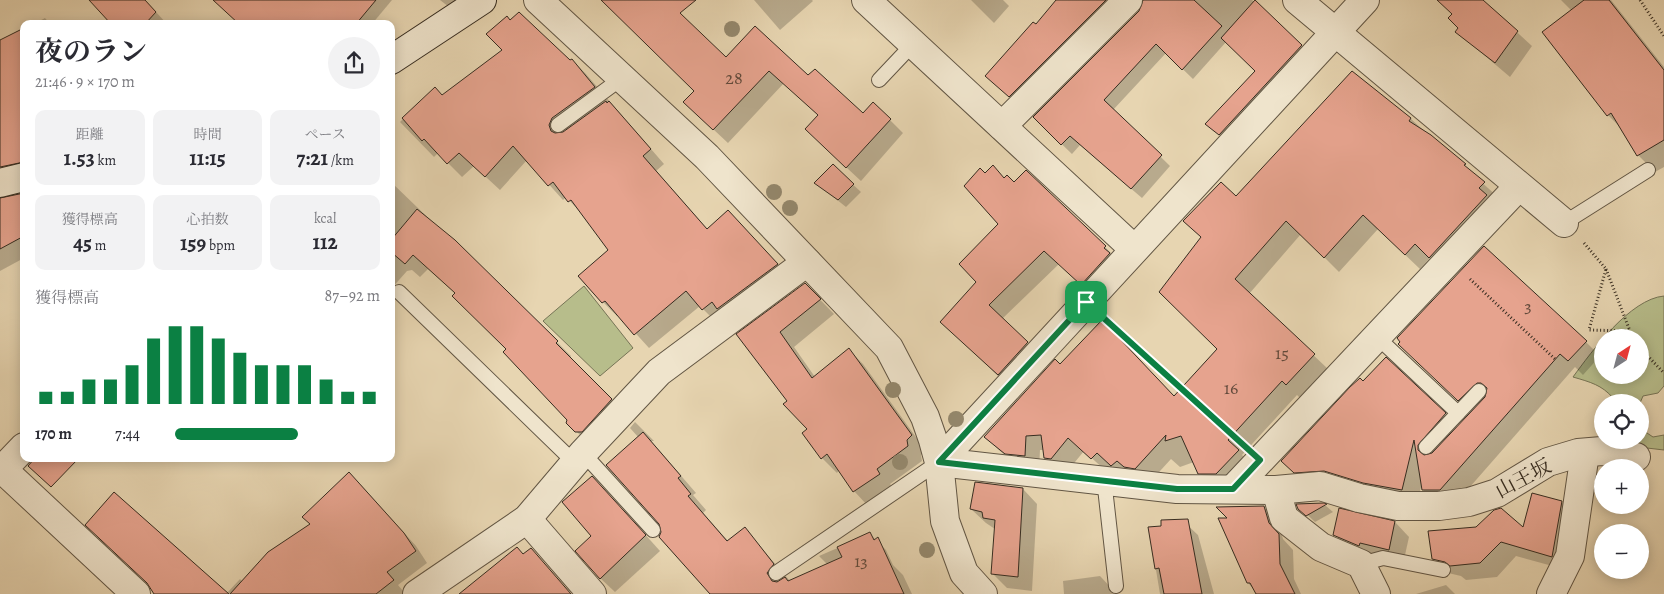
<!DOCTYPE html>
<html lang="ja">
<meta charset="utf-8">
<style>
:root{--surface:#fff;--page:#f2f2f3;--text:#2b2b33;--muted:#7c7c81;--accent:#0b8043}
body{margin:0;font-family:Alegreya,"Noto Serif JP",serif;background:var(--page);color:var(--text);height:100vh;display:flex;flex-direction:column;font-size:19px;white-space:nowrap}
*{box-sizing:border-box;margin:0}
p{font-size:16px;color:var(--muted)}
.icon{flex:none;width:28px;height:28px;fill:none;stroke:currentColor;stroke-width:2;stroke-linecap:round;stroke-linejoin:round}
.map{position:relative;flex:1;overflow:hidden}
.details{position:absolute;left:20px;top:20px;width:375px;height:442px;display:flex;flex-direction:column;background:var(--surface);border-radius:10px;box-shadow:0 2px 12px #0003}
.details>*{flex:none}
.needle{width:32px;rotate:36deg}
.tools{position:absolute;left:1594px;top:329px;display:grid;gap:10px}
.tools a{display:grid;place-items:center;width:55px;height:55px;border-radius:50%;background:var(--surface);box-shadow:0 2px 12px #0003;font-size:25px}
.pin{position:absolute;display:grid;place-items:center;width:42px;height:42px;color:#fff;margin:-21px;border-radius:10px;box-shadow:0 2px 8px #0006}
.round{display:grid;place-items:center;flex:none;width:52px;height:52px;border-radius:26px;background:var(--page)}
.summary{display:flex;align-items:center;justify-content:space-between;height:85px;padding:0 15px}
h1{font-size:28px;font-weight:700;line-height:38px}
.figures{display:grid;grid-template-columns:repeat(3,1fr);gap:8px;height:85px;padding:5px 15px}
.figures div{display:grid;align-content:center;border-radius:10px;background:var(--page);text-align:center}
.figures b{font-size:21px;font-weight:700}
.figures small{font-size:14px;font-weight:400}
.figures p{font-size:14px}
.chart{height:140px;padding:10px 15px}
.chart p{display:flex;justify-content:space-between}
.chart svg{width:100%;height:90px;margin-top:5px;stroke:var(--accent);stroke-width:6}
ul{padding:0 15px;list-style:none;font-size:16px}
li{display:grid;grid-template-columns:80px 60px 1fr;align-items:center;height:38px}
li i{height:12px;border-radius:6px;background:var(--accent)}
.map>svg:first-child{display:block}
.green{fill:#b7bd8b;stroke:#767456;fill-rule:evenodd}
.shadow{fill:#0003}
.building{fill:#e6a38e;stroke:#362c20}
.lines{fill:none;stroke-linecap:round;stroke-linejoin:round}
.service-casing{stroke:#625644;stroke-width:16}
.minor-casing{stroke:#625644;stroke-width:30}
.secondary-casing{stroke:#362c20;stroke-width:30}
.path{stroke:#362c20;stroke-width:3;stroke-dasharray:1 2.5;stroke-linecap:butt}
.service{stroke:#efe4cc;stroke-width:14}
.minor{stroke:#efe4cc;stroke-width:28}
.secondary{stroke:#efe4cc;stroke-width:28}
.tree{fill:#94886d}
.route-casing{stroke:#fff;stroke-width:10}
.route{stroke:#0b8043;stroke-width:6}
.labels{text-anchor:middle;stroke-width:4;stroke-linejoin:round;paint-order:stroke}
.number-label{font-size:18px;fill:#624a3c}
.street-label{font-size:20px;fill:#362c20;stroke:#efe4cc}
</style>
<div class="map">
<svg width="1664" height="594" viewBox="0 0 1664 594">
<rect width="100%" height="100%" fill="#e7d5b1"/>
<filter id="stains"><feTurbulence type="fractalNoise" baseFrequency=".004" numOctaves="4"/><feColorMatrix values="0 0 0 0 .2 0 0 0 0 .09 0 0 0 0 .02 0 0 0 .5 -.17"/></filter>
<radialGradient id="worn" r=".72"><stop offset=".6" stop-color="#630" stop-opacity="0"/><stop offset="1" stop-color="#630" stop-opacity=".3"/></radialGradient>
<g class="green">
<polygon points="584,286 633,348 600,376 543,321"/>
<path d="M1664,296V386L1658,393L1643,396L1640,403L1644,431L1653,437L1664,435V450L1647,448L1628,440H1640V402H1613V398C1602,385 1590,382 1573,377C1592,351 1630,299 1664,296ZM1602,338H1640V375H1602Z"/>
</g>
<g class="shadow">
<polygon points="91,0 145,0 167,24 113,24"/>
<polygon points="213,0 392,0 372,24 240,24"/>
<polygon points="440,0 462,0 449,7"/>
<polygon points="603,0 666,0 726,59 808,77 863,115 890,120 903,133 861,181 820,143 819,116 784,83 728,143 699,116 696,91"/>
<polygon points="754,0 812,0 813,1 780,30"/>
<polygon points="971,0 1003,0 1009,6 994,23"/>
<polygon points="1057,0 1125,0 1020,106 997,85 1036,26"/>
<polygon points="1144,0 1252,0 1311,55 1229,144 1207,124 1257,71 1226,42 1193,79 1166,53 1113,110 1170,166 1142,198 1080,145 1072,154 1044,127 1140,12"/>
<polygon points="1437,0 1482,0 1532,46 1510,77 1457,32 1459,28 1454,15"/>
<polygon points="1561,0 1611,0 1664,67 1664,167 1655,172 1638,155 1623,130 1608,115 1544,33 1572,11"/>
<polygon points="45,18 50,24 34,24"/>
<polygon points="510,21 570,62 572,60 586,74 664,164 656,171 708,230 742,226 791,279 717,323 700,306 649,348 619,315 617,316 603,302 610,250 583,215 566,197 563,200 527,160 500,190 474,166 462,177 438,153 434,157 400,122 435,88 442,96 504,50"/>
<polygon points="24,29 24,183 0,170 0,41"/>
<polygon points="1352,72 1411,119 1498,197 1445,272 1430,258 1420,269 1378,229 1339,272 1301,234 1249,294 1328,369 1301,399 1297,395 1242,455 1252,465 1214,488 1199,473 1194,462 1180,467 1171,459 1150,482 1126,479 1112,466 1107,472 1084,451 1066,473 1060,472 1045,458 1044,450 1040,450 1039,470 1021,468 1000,451 986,437 1060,366 1174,397 1219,349 1202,238 1184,221 1236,197"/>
<polygon points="833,166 861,192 846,207 816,183"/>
<polygon points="993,167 1005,179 1105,247 1119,261 1096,298 1059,264 1002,319 1041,357 1012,389 956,336 1000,224 985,175"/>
<polygon points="391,182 557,342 571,356 570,358 626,414 591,446 567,422 568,419 508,349 456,294 428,269 420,277 412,270 407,271 391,289"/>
<polygon points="24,194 24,258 0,271 0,211"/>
<polygon points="805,284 834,314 794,347 815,377 849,350 863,364 926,451 921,455 922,461 890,484 894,489 868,506 854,491 839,470 837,473 822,458 809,429 738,335"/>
<polygon points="1586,342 1600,356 1583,375 1575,367 1455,504 1437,504 1423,490 1422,483 1417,504 1297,475 1283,461 1386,359 1458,428 1472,413 1414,359"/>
<polygon points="635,422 654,441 651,441 696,493 693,495 706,510 703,513 729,542 745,529 790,581 828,565 819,556 870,534 886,550 893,565 903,575 912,594 711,594 663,532 639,438 630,428"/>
<polygon points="361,485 416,546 427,563 398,585 404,592 402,594 155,594 226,594 240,579 243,582"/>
<polygon points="1023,489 1037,504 1032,591 1007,588 992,573 995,529 986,523 971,509"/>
<polygon points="607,492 660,551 615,592 600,578 593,536"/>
<polygon points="1562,502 1576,517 1567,570 1516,556 1497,577 1466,580 1461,576 1448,573 1433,558 1523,529"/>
<polygon points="1298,506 1326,506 1333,512 1315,522"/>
<polygon points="1264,507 1278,521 1283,539 1293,550 1294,579 1301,594 1258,594 1248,583 1229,519"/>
<polygon points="1183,521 1198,535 1214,594 1160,594 1149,528 1162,527"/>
<polygon points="1395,522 1409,537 1403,564 1349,549 1335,535"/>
<polygon points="1100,576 1114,591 1115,594 1064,594 1063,581"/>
<polygon points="1446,585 1455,594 1416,594"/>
</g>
<g class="building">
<polygon points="89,0 145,0 156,12 145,24 111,24"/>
<polygon points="213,0 376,0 356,24 239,24"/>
<polygon points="601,0 696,0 680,13 726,57 755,26 808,75 815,69 863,113 873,102 891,119 846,168 805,129 818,115 769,71 713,130 683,102 694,91"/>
<polygon points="1056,0 1106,0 1009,97 985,76 1033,22 1036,24"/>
<polygon points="1143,0 1194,0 1222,26 1182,70 1156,44 1104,100 1162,155 1131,189 1070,136 1061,145 1033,117 1139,11"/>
<polygon points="1255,0 1302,45 1219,135 1205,124 1255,71 1221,38"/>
<polygon points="1437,0 1483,0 1518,31 1495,63 1455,32 1458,28 1448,18 1452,14"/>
<polygon points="1584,0 1609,0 1664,70 1664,140 1637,156 1611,113 1607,116 1542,32"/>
<polygon points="519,12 570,60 572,59 595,87 552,118 549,125 551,131 555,133 563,132 606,101 607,103 609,101 651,149 643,156 707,229 728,210 778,264 717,309 712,302 702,310 686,291 634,335 605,301 602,303 578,276 608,250 571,200 568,202 553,182 548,186 513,146 485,177 459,153 447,164 424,139 422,141 402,118 435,87 442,95 502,50 486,34 507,16 510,20"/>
<polygon points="24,28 24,162 0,167 0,40"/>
<polygon points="1352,71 1411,118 1409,121 1431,135 1466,164 1464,165 1485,182 1479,188 1487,195 1429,258 1415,244 1405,255 1363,215 1324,258 1286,221 1235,279 1315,354 1286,385 1282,381 1228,440 1239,450 1216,474 1198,474 1181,436 1165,441 1166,435 1135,469 1124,467 1117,461 1111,466 1097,453 1091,459 1068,438 1051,459 1044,458 1041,435 1026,436 1025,456 1005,454 984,437 1055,359 1060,364 1102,320 1174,396 1217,349 1159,292 1201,237 1183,221 1221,182 1236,196"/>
<polygon points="833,164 854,184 838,200 814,183"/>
<polygon points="993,165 1004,178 1007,175 1014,182 1026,170 1106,246 1104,248 1110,253 1081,285 1044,251 989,305 1028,342 998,375 940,322 976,282 959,264 998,224 964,186 980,168 985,173"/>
<polygon points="24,193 24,236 0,249 0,198"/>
<polygon points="417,209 455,240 558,341 556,343 612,399 582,432 575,432 566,423 567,420 503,352 506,349 452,296 455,293 413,255 405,264 391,252 391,240"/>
<polygon points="1484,246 1587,341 1568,361 1560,354 1440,490 1422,490 1414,440 1402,490 1363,483 1324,471 1294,473 1281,461 1350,387 1360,378 1363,381 1386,357 1446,413 1418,445 1418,450 1424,455 1432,453 1485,397 1487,388 1481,383 1477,383 1458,401 1398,344 1400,342 1397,338"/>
<polygon points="805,283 821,299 780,332 812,378 849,348 912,435 907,440 908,446 877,469 880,474 853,492 827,454 821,459 802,433 807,429 783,404 787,401 736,334"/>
<polygon points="643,432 681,476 678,478 691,494 688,496 727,541 745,527 774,564 767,573 772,581 777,582 785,577 788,581 842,557 837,547 870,532 874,540 878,537 904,594 710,594 659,537 661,532 659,524 606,465"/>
<polygon points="34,459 78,459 51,487 28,466"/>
<polygon points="349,472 404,533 416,551 387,572 394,580 376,594 230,594 268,552 310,524 302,517"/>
<polygon points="592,476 646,535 600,579 575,551 591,536 562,502"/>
<polygon points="975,482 1023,488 1018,577 991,574 995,520 983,518 982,512 970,509"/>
<polygon points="114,492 229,594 154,594 147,583 85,525"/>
<polygon points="1532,493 1562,501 1552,557 1501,542 1480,563 1450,566 1445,562 1432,559 1428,531 1476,527 1494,510 1501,508 1523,527"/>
<polygon points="1324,503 1327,504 1306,516 1298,509 1296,504"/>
<polygon points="1264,506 1269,523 1279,534 1280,564 1295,594 1256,594 1250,583 1247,583 1218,518 1227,518 1216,507"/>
<polygon points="1339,508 1395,521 1389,550 1360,543 1359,546 1333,535"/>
<polygon points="1188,519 1202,594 1164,594 1159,568 1155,569 1148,527 1161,526 1161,520"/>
<polygon points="517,547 523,554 531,548 571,594 459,594"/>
</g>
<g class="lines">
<defs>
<g id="service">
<polyline points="879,80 913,44"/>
<polyline points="558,125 622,78"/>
<polyline points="1564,223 1648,170"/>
<polyline points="399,292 575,463"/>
<polyline points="1376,336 1458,413"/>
<polyline points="1426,447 1479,391"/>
<polyline points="583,453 653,530"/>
<polyline points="1104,479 1116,586"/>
<polyline points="1361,564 1383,558 1443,570"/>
<polyline points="776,573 939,462"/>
</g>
<g id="minor">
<polyline points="538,0 707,157 889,348 925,417 933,440 939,462 945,521 964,573 983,594"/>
<polyline points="866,0 1134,249"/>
<polyline points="1297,0 1564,223"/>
<polyline points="1002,126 1128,0"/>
<polyline points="939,462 1177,489 1276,490 1320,486 1359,498 1398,506 1439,506 1469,502 1497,493 1548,462 1578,453 1602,451 1636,457"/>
<polyline points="939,462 1365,0"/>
<polyline points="0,467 136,594"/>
<polyline points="0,472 24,447"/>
<polyline points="1233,489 1518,187"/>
<polyline points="1276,490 1284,518 1321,547 1361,564 1376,594"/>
<polyline points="527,519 592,594"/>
<polyline points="417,594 527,519 583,453 659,372 807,262"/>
<polyline points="1551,594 1570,556 1585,453"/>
</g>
<g id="secondary">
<polyline points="391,60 482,0"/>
<polyline points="0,183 24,177"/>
</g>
</defs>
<use href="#service" class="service-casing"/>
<use href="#minor" class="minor-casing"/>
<use href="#secondary" class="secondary-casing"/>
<g class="path">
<polyline points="1640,0 1664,36"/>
<polyline points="1584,243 1606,269 1589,330 1630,331 1634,338"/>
<polyline points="1606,269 1630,331"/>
<polyline points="1470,279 1556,360"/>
<polyline points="1108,321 1238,440"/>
<polyline points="1640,348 1664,373"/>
</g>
<use href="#service" class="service"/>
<use href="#minor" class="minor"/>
<use href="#secondary" class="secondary"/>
</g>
<g class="tree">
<circle cx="732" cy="29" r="8"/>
<circle cx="774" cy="192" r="8"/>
<circle cx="790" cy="208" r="8"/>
<circle cx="893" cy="390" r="8"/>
<circle cx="956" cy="419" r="8"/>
<circle cx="900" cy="462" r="8"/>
<circle cx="927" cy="550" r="8"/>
</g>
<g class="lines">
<defs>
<polygon id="route" points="1086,302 1260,460 1233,489 1177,489 939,462"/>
</defs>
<use href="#route" class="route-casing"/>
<use href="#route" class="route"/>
</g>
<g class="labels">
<g class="number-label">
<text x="734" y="84">28</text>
<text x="1528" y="312">3</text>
<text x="1282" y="359">15</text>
<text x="1231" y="394">16</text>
<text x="861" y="567">13</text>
</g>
<g class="street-label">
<text transform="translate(1523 478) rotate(-28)" y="7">山王坂</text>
</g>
</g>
<rect width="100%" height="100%" filter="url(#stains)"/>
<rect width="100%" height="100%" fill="url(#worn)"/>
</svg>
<div class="tools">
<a><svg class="needle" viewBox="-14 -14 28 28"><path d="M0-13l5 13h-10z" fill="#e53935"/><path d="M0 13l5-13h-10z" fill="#7c7c81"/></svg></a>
<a><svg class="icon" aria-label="locate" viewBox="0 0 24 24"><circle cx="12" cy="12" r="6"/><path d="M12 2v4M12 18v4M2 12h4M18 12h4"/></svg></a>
<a>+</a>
<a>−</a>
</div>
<div class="pin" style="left:1086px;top:302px;background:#1e9e55"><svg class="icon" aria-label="arrive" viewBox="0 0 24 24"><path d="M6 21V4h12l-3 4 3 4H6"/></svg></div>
<section class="details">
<div class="summary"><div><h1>夜のラン</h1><p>21:46 · 9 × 170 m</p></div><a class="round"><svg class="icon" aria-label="share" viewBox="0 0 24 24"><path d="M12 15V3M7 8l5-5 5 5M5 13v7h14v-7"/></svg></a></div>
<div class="figures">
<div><p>距離</p><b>1.53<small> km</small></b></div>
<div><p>時間</p><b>11:15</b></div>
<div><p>ペース</p><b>7:21<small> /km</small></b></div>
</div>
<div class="figures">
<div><p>獲得標高</p><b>45<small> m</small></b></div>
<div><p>心拍数</p><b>159<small> bpm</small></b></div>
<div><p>kcal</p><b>112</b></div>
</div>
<div class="chart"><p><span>獲得標高</span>87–92 m</p>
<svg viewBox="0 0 160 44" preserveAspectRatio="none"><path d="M5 44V38M15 44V38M25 44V32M35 44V32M45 44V25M55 44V12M65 44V6M75 44V6M85 44V12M95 44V19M105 44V25M115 44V25M125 44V25M135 44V32M145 44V38M155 44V38"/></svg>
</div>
<ul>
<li><b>170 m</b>7:44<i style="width:60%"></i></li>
</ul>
</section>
</div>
